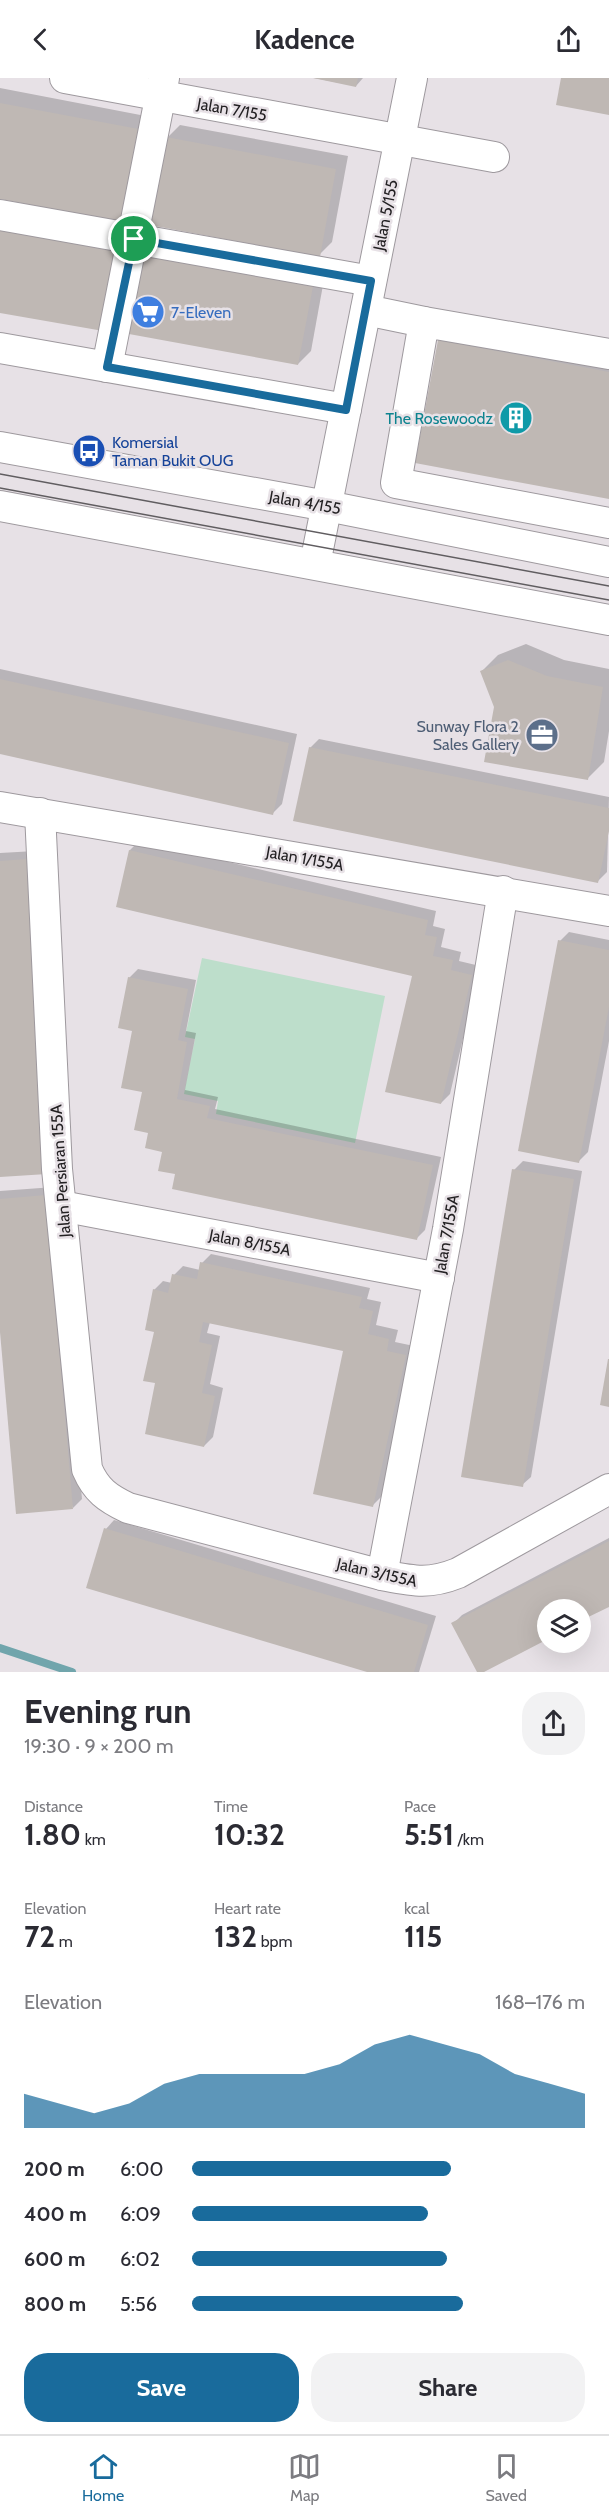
<!DOCTYPE html>
<meta charset="utf-8">
<style>
:root{--surface:#fff;--page:#f2f2f3;--text:#2b2b33;--muted:#7c7c81;--line:#e1e1e2;--accent:#196b9c}
body{margin:0;font-family:Cabin,sans-serif;background:var(--page);color:var(--text);height:100vh;display:flex;flex-direction:column;font-size:22px;white-space:nowrap}
*{box-sizing:border-box;margin:0}
p{font-size:20px;color:var(--muted)}
.icon{flex:none;width:33px;height:33px;fill:none;stroke:currentColor;stroke-width:2;stroke-linecap:round;stroke-linejoin:round}
.map{position:relative;height:1594px;overflow:hidden}
.panel{display:flex;flex-direction:column;background:var(--surface);flex:1}
.panel>*{flex:none}
.tools{position:absolute;left:537px;top:1521px;display:grid;gap:12px}
.tools a{display:grid;place-items:center;width:54px;height:54px;border-radius:50%;background:var(--surface);box-shadow:0 6px 24px #0002;font-size:30px}
.pin{position:absolute;display:grid;place-items:center;width:51px;height:51px;color:#fff;margin:-26px;border:3px solid #fff;border-radius:50%;box-shadow:0 2px 6px #0007}
.round{display:grid;place-items:center;flex:none;width:63px;height:63px;border-radius:24px;background:var(--page)}
.overview{display:flex;align-items:center;justify-content:space-between;height:102px;padding:0 24px}
h1{font-size:33px;font-weight:700;line-height:45px}
.metrics{display:grid;grid-template-columns:repeat(3,1fr);gap:9px;height:102px;padding:6px 24px}
.metrics div{display:grid;align-content:center}
.metrics b{font-size:30px;font-weight:700}
.metrics small{font-size:16px;font-weight:400}
.metrics p{font-size:16px}
.chart{height:168px;padding:12px 24px}
.chart p{display:flex;justify-content:space-between}
.chart svg{width:100%;height:108px;margin-top:6px;fill:var(--accent);opacity:.7}
.primary-button{display:flex;gap:12px;margin-top:auto;padding:12px 24px}
.primary-button a{flex:1;height:69px;border-radius:24px;background:var(--accent);color:#fff;font-size:24px;font-weight:700;line-height:69px;text-align:center}
.primary-button a+a{background:var(--page);color:var(--text)}
ul{padding:0 24px;list-style:none;font-size:20px}
li{display:grid;grid-template-columns:96px 72px 1fr;align-items:center;height:45px}
li i{height:15px;border-radius:8px;background:var(--accent)}
header{display:flex;justify-content:space-between;align-items:center;height:78px;padding:0 24px;background:var(--surface);font-size:27px;font-weight:700}
.menu{display:flex;justify-content:space-around;align-items:center;height:84px;border-top:2px solid var(--line);background:var(--surface);font-size:16px;color:var(--muted)}
.menu a{display:grid;justify-items:center;gap:3px}
.menu .on{color:var(--accent)}
.map>svg:first-child{display:block}
.green{fill:#bddecb}
.shadow{fill:#0003}
.lines{fill:none;stroke-linecap:round;stroke-linejoin:round}
.stream{stroke:#71a5ac;stroke-width:8}
.building{fill:#bfb8b4}
.minor-casing{stroke:#9e999e;stroke-width:32}
.minor{stroke:#fff;stroke-width:30}
.tram{stroke:#605d60;stroke-width:1.5}
.route-casing{stroke:#fff;stroke-width:12}
.route{stroke:#196b9c;stroke-width:8}
.labels{text-anchor:middle;stroke-width:5;stroke-linejoin:round;paint-order:stroke}
.street-label{font-size:16px;fill:#232123;stroke:#e7e1e6}
.shop-label{font-size:16px;fill:#366cbe;stroke:#e7e1e6;text-anchor:start}
.culture-label{font-size:16px;fill:#0d838f;stroke:#e7e1e6;text-anchor:end}
.transit-label{font-size:16px;fill:#164399;stroke:#e7e1e6;text-anchor:start}
.service-label{font-size:16px;fill:#4e5e75;stroke:#e7e1e6;text-anchor:end}
</style>
<header><svg class="icon" aria-label="back" viewBox="0 0 24 24"><path d="M15 5l-7 7 7 7"/></svg>Kadence<svg class="icon" aria-label="share" viewBox="0 0 24 24"><path d="M12 15V3M7 8l5-5 5 5M5 13v7h14v-7"/></svg></header>
<div class="map">
<svg width="609" height="1594" viewBox="0 0 609 1594">
<rect width="100%" height="100%" fill="#e7e1e6"/>
<polygon class="green" points="202,880 385,918 355,1065 216,1036 218,1023 184,1016 195,961 185,959"/>
<g class="shadow">
<polygon points="314,0 363,0 356,8"/>
<polygon points="0,10 156,40 0,233 56,130 0,119"/>
<polygon points="180,47 348,78 332,164 319,177 167,60"/>
<polygon points="327,185 311,273 298,286 131,255"/>
<polygon points="460,242 609,270 609,420 439,263"/>
<polygon points="526,566 564,582 609,591 609,653 604,684 587,701 496,629 482,593 498,577"/>
<polygon points="0,591 297,656 282,726 273,735 0,675"/>
<polygon points="319,661 609,719 607,794 598,803 310,670"/>
<polygon points="139,763 436,833 433,848 445,851 441,869 461,874 459,883 480,888 450,1016 441,1025 414,897 118,828 130,772"/>
<polygon points="35,773 0,1098 0,775"/>
<polygon points="569,854 609,862 609,963 588,1074 579,1083 560,863"/>
<polygon points="138,891 196,902 186,953 196,955 185,1012 218,1019 215,1031 441,1079 425,1152 416,1161 177,1095 150,1054 133,952 129,900"/>
<polygon points="523,1083 582,1093 531,1399 522,1407 514,1092"/>
<polygon points="54,1109 82,1421 73,1430 0,1237 0,1113"/>
<polygon points="211,1176 370,1210 367,1221 381,1224 376,1247 398,1252 395,1264 414,1268 382,1418 373,1427 345,1272 210,1244 207,1255 220,1258 210,1306 223,1310 213,1359 204,1368 157,1304 154,1212 163,1203 172,1205 174,1197 183,1188 200,1192 202,1185"/>
<polygon points="114,1442 436,1538 419,1594 372,1594 106,1451"/>
<polygon points="609,1460 609,1527 580,1532 548,1532 478,1594 453,1546 462,1537"/>
</g>
<g class="lines">
<polyline class="stream" points="0,1570 72,1594"/>
</g>
<g class="building">
<polygon points="313,0 358,0 356,9"/>
<polygon points="561,0 609,0 609,37 556,27"/>
<polygon points="0,25 144,52 126,145 0,121"/>
<polygon points="166,59 336,91 320,179 150,147"/>
<polygon points="0,138 126,160 109,254 0,235"/>
<polygon points="146,166 315,198 298,287 129,256"/>
<polygon points="438,262 609,294 609,421 415,385"/>
<polygon points="508,582 547,598 603,609 588,702 484,684 494,629 480,593"/>
<polygon points="0,601 289,665 273,737 0,676"/>
<polygon points="309,669 609,730 609,753 598,805 293,743"/>
<polygon points="129,772 428,842 425,857 437,859 433,878 453,882 451,892 472,897 441,1026 385,1014 412,898 116,829"/>
<polygon points="27,781 47,1096 0,1099 0,783"/>
<polygon points="558,862 609,872 609,929 579,1085 518,1073"/>
<polygon points="128,899 188,911 178,962 187,964 177,1021 210,1028 207,1040 433,1087 417,1162 172,1111 175,1096 158,1093 162,1074 145,1070 148,1055 134,1052 142,1014 121,1010 132,953 118,950"/>
<polygon points="512,1091 574,1101 523,1409 461,1399"/>
<polygon points="46,1117 73,1431 16,1436 0,1254 0,1121"/>
<polygon points="200,1184 362,1219 359,1230 373,1233 368,1256 389,1261 387,1273 406,1277 373,1429 313,1416 343,1273 203,1244 199,1264 212,1267 202,1315 215,1318 204,1369 145,1356 155,1305 143,1303 154,1254 145,1252 153,1211 168,1215 172,1196 197,1201"/>
<polygon points="608,1281 609,1281 609,1329 600,1327"/>
<polygon points="104,1450 428,1547 414,1594 367,1594 86,1510"/>
<polygon points="609,1463 609,1529 580,1543 580,1532 548,1532 548,1561 484,1594 477,1594 451,1545"/>
</g>
<g class="lines">
<defs>
<g id="minor">
<polyline points="65,0 494,79"/>
<polyline points="0,137 371,203"/>
<polyline points="366,232 424,244"/>
<polyline points="0,270 346,331"/>
<polyline points="609,276 424,244 396,405 609,445"/>
<polyline points="107,289 164,0"/>
<polyline points="0,369 327,428 609,484"/>
<polyline points="0,428 609,542"/>
<polyline points="315,486 412,0"/>
<polyline points="0,729 609,833"/>
<path d="M40,735L57,1091L87,1391C96,1412 107,1420 128,1430L382,1497C413,1503 428,1507 458,1495L609,1411"/>
<polyline points="61,1128 439,1200"/>
<polyline points="382,1497 448,1151 503,813"/>
</g>
</defs>
<use href="#minor" class="minor-casing"/>
<use href="#minor" class="minor"/>
<g class="tram">
<polyline points="0,396 609,508"/>
<polyline points="0,410 609,522"/>
</g>
</g>
<g class="lines">
<defs>
<polygon id="route" points="134,161 371,203 346,332 107,289"/>
</defs>
<use href="#route" class="route-casing"/>
<use href="#route" class="route"/>
</g>
<defs>
<symbol id="supermarket-disc" viewBox="-11 -11 22 22"><circle r="9.5" fill="#3f7fe0" stroke="#e7e1e6"/><path d="M-6-5.5h2.5l.6 2H6L4.5 2H-2.5L-4.4-4H-6ZM-1.5 3.2a1.3 1.3 0 1 0 .1 0ZM3 3.2a1.3 1.3 0 1 0 .1 0Z" fill="#fff"/></symbol>
<symbol id="building-disc" viewBox="-11 -11 22 22"><circle r="9.5" fill="#0f9aa8" stroke="#e7e1e6"/><path d="M-4-6H4V6H1V3H-1V6H-4ZM-2.5-4.3h1.7v1.8h-1.7ZM.8-4.3h1.7v1.8H.8ZM-2.5-1h1.7V.8h-1.7ZM.8-1h1.7V.8H.8Z" fill="#fff"/></symbol>
<symbol id="bus-disc" viewBox="-11 -11 22 22"><circle r="9.5" fill="#1a4fb4" stroke="#e7e1e6"/><path d="M-5-6H5V4H4V6H2V4H-2V6H-4V4H-5ZM-3.5-4V0h7V-4ZM-3.5 1.2v1.5H-2V1.2ZM2 1.2v1.5H3.5V1.2Z" fill="#fff"/></symbol>
<symbol id="office-disc" viewBox="-11 -11 22 22"><circle r="9.5" fill="#5c6f8a" stroke="#e7e1e6"/><path d="M-6-3h4V-5.5h4V-3h4V5H-6ZM-1-4.5V-3h2v-1.5ZM-6 0V1H6V0Z" fill="#fff"/></symbol>
</defs>
<g fill-rule="evenodd">
<use href="#supermarket-disc" x="129" y="215" width="38" height="38"/>
<use href="#building-disc" x="497" y="321" width="38" height="38"/>
<use href="#bus-disc" x="70" y="354" width="38" height="38"/>
<use href="#office-disc" x="523" y="638" width="38" height="38"/>
</g>
<g class="labels">
<g class="street-label">
<text transform="translate(232 31) rotate(10)" y="6">Jalan 7/155</text>
<text transform="translate(385 137) rotate(-79)" y="6">Jalan 5/155</text>
<text transform="translate(305 424) rotate(10)" y="6">Jalan 4/155</text>
<text transform="translate(305 780) rotate(10)" y="6">Jalan 1/155A</text>
<text transform="translate(60 1093) rotate(-94)" y="6">Jalan Persiaran 155A</text>
<text transform="translate(446 1156) rotate(-80)" y="6">Jalan 7/155A</text>
<text transform="translate(250 1164) rotate(11)" y="6">Jalan 8/155A</text>
<text transform="translate(377 1494) rotate(13)" y="6">Jalan 3/155A</text>
</g>
<g class="shop-label">
<text x="171" y="240">7-Eleven</text>
</g>
<g class="culture-label">
<text x="493" y="346">The Rosewoodz</text>
</g>
<g class="transit-label">
<text x="112" y="370">Komersial<tspan x="112" dy="18">Taman Bukit OUG</tspan></text>
</g>
<g class="service-label">
<text x="519" y="654">Sunway Flora 2<tspan x="519" dy="18">Sales Gallery</tspan></text>
</g>
</g>
</svg>
<div class="tools">
<a><svg class="icon" aria-label="layers" viewBox="0 0 24 24"><path d="M12 4l9 5-9 5-9-5zM3 14l9 5 9-5"/></svg></a>
</div>
<div class="pin" style="left:134px;top:161px;background:#1e9e55"><svg class="icon" aria-label="arrive" viewBox="0 0 24 24"><path d="M6 21V4h12l-3 4 3 4H6"/></svg></div>
</div>
<section class="panel">
<div class="overview"><div><h1>Evening run</h1><p>19:30 · 9 × 200 m</p></div><a class="round"><svg class="icon" aria-label="share" viewBox="0 0 24 24"><path d="M12 15V3M7 8l5-5 5 5M5 13v7h14v-7"/></svg></a></div>
<div class="metrics">
<div><p>Distance</p><b>1.80<small> km</small></b></div>
<div><p>Time</p><b>10:32</b></div>
<div><p>Pace</p><b>5:51<small> /km</small></b></div>
</div>
<div class="metrics">
<div><p>Elevation</p><b>72<small> m</small></b></div>
<div><p>Heart rate</p><b>132<small> bpm</small></b></div>
<div><p>kcal</p><b>115</b></div>
</div>
<div class="chart"><p><span>Elevation</span>168–176 m</p>
<svg viewBox="0 0 160 44" preserveAspectRatio="none"><path d="M0 44V30L10 34L20 38L30 34L40 26L50 22L60 22L70 22L80 22L90 18L100 10L110 6L120 10L130 14L140 22L150 26L160 30V44z"/></svg>
</div>
<ul>
<li><b>200 m</b>6:00<i style="width:66%"></i></li>
<li><b>400 m</b>6:09<i style="width:60%"></i></li>
<li><b>600 m</b>6:02<i style="width:65%"></i></li>
<li><b>800 m</b>5:56<i style="width:69%"></i></li>
</ul>
<div class="primary-button"><a>Save</a><a>Share</a></div>
</section>
<nav class="menu">
<a class="on"><svg class="icon" aria-label="home" viewBox="0 0 24 24"><path d="M3 11l9-7 9 7M6 9v11h12V9"/></svg>Home</a>
<a><svg class="icon" aria-label="map" viewBox="0 0 24 24"><path d="M3 6l6-2 6 2 6-2v14l-6 2-6-2-6 2zM9 4v14M15 6v14"/></svg>Map</a>
<a><svg class="icon" aria-label="saved" viewBox="0 0 24 24"><path d="M7 4h10v16l-5-4-5 4z"/></svg>Saved</a>
</nav>
